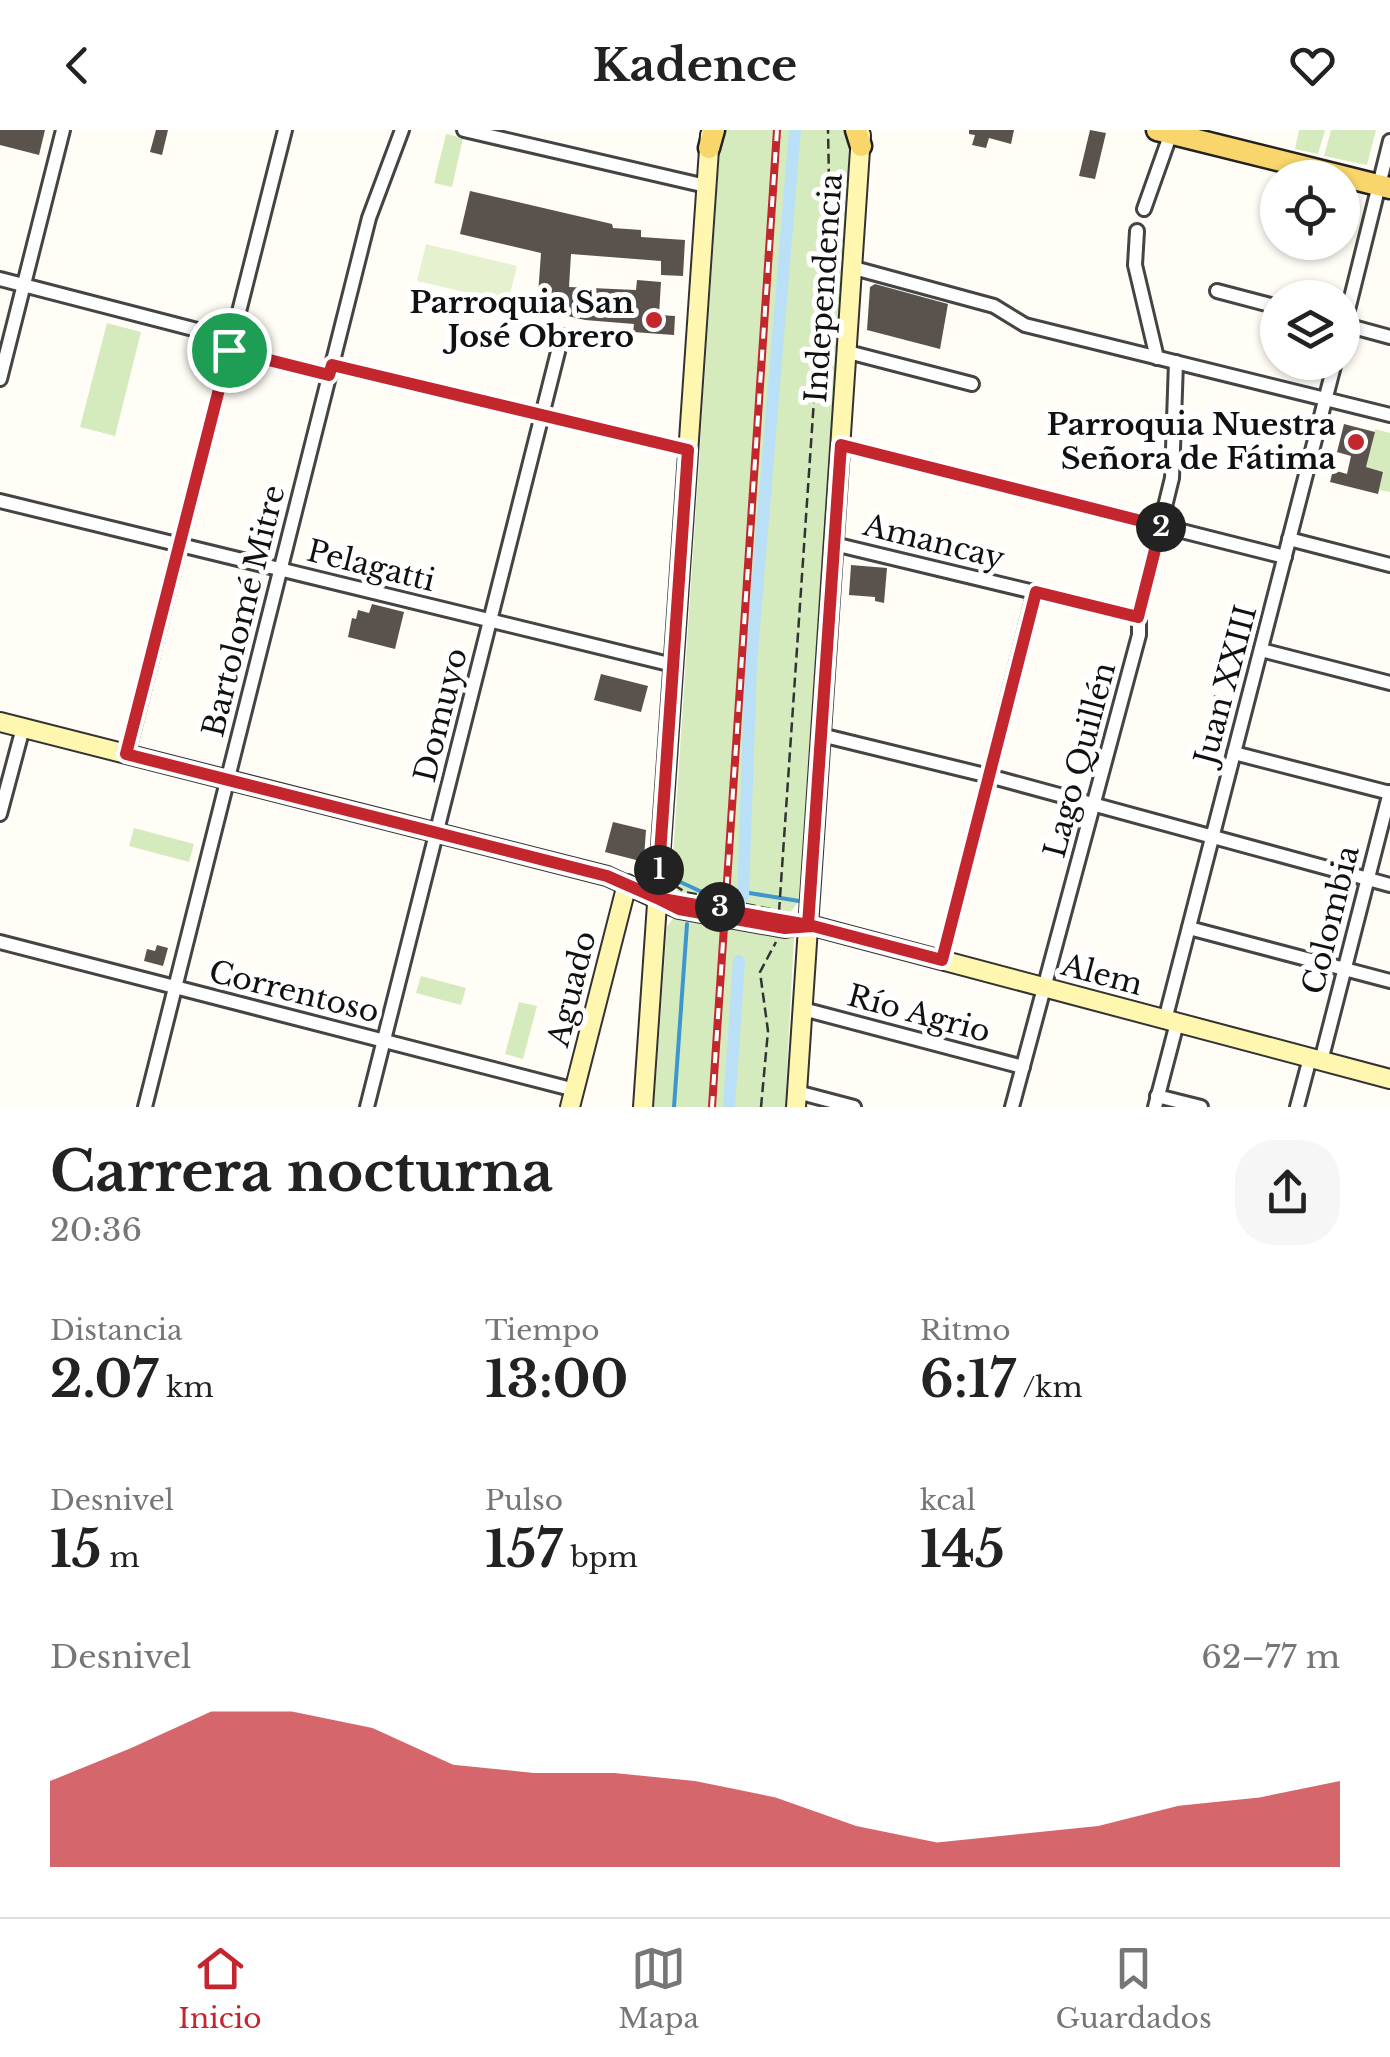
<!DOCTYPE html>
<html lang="es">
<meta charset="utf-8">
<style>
:root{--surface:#fff;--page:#f6f6f6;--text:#222;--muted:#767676;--line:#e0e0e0;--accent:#c4262e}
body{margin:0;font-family:"Libre Baskerville",serif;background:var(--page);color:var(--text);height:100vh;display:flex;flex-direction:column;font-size:38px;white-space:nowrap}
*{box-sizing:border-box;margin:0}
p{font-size:32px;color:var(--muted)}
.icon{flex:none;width:55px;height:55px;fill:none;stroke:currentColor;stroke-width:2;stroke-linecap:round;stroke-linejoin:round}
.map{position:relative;height:977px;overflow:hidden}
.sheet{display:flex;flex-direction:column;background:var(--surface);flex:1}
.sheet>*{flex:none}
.fabs{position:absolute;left:1260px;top:30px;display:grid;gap:20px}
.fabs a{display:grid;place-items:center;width:100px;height:100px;border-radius:50%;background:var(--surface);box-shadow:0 2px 8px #0004;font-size:50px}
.pin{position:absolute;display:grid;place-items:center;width:85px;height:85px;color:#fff;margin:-42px;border:5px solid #fff;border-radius:50%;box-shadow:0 2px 10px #0007}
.km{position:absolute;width:50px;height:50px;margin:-25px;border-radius:50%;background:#222;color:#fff;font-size:28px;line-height:50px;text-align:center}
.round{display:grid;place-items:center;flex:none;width:105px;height:105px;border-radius:40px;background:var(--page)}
.head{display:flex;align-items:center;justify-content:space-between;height:170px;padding:0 50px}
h1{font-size:55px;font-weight:700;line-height:75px}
.figures{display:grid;grid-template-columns:repeat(3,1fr);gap:15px;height:170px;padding:10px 50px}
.figures div{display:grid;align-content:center}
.figures b{font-size:50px;font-weight:700}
.figures small{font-size:28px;font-weight:400}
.figures p{font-size:28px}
.chart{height:280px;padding:20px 50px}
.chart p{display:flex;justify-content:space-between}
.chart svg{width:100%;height:180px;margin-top:10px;fill:var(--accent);opacity:.7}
header{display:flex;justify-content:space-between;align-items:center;height:130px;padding:0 50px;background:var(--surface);font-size:45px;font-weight:700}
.tabs{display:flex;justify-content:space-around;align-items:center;height:140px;border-top:2px solid var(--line);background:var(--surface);font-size:28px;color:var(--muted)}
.tabs a{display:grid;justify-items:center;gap:5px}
.tabs .current{color:var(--accent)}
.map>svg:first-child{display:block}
.green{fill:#d5ebbd}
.pitch{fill:#e6f2cf}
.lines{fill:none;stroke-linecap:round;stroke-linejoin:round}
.stream{stroke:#3f96cf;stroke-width:4}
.canal{stroke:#b9e0f7;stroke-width:12}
.building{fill:#5a524d}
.street-casing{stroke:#444;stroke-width:18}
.secondary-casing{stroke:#333;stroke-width:22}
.primary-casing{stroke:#222;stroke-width:25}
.path{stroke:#333;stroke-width:2.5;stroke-dasharray:10 5;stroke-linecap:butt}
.street{stroke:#fff;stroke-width:12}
.secondary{stroke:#fff6b0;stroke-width:18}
.primary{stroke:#f9d66b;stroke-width:20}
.rail-casing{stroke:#c4262e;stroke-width:8}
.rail{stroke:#fff;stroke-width:4;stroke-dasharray:11;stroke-linecap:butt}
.route-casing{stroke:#fff;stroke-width:20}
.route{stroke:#c4262e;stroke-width:12}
.poi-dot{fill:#c4262e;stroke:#fff;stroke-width:4}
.labels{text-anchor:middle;stroke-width:10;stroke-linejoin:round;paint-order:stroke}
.street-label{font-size:30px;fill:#111;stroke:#fff}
.poi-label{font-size:30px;font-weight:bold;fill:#111;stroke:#fff;text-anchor:end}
</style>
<header><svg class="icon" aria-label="back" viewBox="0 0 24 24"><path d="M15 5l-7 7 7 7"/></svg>Kadence<svg class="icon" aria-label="heart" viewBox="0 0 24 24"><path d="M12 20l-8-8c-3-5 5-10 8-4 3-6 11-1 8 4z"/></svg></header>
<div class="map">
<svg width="1390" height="977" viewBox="0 0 1390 977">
<rect width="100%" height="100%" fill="#fffdf5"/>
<g class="green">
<polygon points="721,0 848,0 849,30 799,771 789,784 681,764 671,755"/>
<polygon points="1299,0 1325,0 1318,24 1295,19"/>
<polygon points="1331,0 1376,0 1367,35 1324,26"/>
<polygon points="446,4 463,8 452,57 434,53"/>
<polygon points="107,193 141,202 115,306 80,297"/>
<polygon points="1375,299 1390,303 1390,362 1379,360 1383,342 1366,337"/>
<polygon points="134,698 194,714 189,732 129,716"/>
<polygon points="676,784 794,807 785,977 654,977 667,797"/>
<polygon points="421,846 466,858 461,875 416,863"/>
<polygon points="519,872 537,876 523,929 505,924"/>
</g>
<polygon class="pitch" points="426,114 517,136 508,172 417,151"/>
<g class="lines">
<g class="stream">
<polyline points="676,750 702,762 743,762 799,771"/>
<polyline points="674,977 687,794"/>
</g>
<g class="canal">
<polyline points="743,767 751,534 795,0"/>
<polyline points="729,977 739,831"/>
</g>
</g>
<g class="building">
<polygon points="0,0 45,0 39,25 0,15"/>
<polygon points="156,0 168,0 162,25 150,22"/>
<polygon points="969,0 1014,0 1011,14 989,8 986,18 972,15 975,5 969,4"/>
<polygon points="1090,0 1106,3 1095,49 1079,46"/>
<polygon points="470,61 612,94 613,98 641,100 641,107 685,110 683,146 661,145 661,131 571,124 569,157 636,160 637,150 661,152 659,185 675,186 674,205 633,202 634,194 585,190 537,179 541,123 460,104"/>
<polygon points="875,154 948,174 940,219 867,200 870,157"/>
<polygon points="1344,294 1375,302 1366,337 1383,342 1378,364 1330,352 1333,340 1347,344 1351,326 1337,322"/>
<polygon points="851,435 887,438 884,473 875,471 875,467 849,465"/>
<polygon points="372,474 404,482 395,519 348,507 352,488 356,489 358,480 369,483"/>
<polygon points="601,544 648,556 641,582 594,570"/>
<polygon points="1214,565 1232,570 1224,602 1206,598"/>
<polygon points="613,692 646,700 644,728 640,731 605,722"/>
<polygon points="157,815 168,818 163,836 144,831 147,819 155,821"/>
</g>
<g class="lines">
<defs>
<g id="street">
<polyline points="464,0 706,56"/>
<polyline points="1144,79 1171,3"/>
<polyline points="1137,101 1135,135 1157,228"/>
<polyline points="854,138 994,176 1025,195 1390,285"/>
<polyline points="0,149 232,209"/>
<polyline points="1217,161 1278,177"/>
<polyline points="1342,194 1390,207"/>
<polyline points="1342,204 1390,11"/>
<polyline points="229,220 329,245"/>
<polyline points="848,222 972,254"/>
<polyline points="332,235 688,320"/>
<polyline points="0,249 63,0"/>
<polyline points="841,315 1285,427"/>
<polyline points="0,371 673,535"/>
<polyline points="1289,409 1390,435"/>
<polyline points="834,414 1138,487"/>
<polyline points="1261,520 1390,553"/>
<polyline points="821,605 989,646 1390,755"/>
<polyline points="1234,623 1390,663"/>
<polyline points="127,624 285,0"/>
<polyline points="0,684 23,598"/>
<polyline points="1189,798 1390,851"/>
<polyline points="0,812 575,960"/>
<polyline points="942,830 1035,462"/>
<polyline points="803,879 1023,937"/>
<polyline points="1165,890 1335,232"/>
<polyline points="1321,931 1390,662"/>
<polyline points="797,962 854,977"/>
<polyline points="1157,966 1201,977"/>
<polyline points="145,977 369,88 402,0"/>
<polyline points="367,977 562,206"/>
<polyline points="1012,977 1139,505 1139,482 1172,348 1176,232"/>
<polyline points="1155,977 1177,893"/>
<polyline points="1297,977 1310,928"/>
</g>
<g id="secondary">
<polyline points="0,592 607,746 679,779 785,798 800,795"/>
<polyline points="800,795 817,797 1390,949"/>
<polyline points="570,977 627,754"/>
<polyline points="643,977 710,5"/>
<polyline points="796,977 861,5"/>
</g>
<g id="primary">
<polyline points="856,0 861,16"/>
<polyline points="1157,0 1390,58"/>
<polyline points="709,18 714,0"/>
</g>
</defs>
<use href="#street" class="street-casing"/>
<use href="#secondary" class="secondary-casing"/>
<use href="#primary" class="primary-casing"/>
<g class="path">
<polyline points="674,755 685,762 771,779"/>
<polyline points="779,782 829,50 828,0"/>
<polyline points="761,977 768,901 760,842 776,812"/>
</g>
<use href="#street" class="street"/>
<use href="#secondary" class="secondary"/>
<use href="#primary" class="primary"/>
<defs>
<polyline id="rail" points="712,977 777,0"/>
</defs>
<use href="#rail" class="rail-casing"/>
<use href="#rail" class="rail"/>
</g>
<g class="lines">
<defs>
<polyline id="route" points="229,220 329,245 332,235 688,320 657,768 679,779 785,798 813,796 942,830 1036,462 1138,487 1161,396 841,315 808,795 657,768 607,746 126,624 229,220"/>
</defs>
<use href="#route" class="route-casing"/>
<use href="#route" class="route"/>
</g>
<g class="poi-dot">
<circle cx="654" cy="190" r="10"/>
<circle cx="1356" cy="312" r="10"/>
</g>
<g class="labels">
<g class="street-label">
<text transform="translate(824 158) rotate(-86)" y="10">Independencia</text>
<text transform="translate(934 412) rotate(14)" y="10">Amancay</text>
<text transform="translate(371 436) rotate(14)" y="10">Pelagatti</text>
<text transform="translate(244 481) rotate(-76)" y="10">Bartolomé Mitre</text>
<text transform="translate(1226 555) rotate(-75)" y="10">Juan XXIII</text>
<text transform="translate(441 585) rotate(-76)" y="10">Domuyo</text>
<text transform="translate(1080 630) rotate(-75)" y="10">Lago Quillén</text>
<text transform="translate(1331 790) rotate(-76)" y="10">Colombia</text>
<text transform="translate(1102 845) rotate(15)" y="10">Alem</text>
<text transform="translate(572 859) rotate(-76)" y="10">Aguado</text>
<text transform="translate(294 862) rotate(14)" y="10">Correntoso</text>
<text transform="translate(919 884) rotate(15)" y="10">Río Agrio</text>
</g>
<g class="poi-label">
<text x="634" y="183">Parroquia San<tspan x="634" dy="34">José Obrero</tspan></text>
<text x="1336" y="305">Parroquia Nuestra<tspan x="1336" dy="34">Señora de Fátima</tspan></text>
</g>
</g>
</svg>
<div class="fabs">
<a><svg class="icon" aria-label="locate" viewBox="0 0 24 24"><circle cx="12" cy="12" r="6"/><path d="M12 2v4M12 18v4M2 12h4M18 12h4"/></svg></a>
<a><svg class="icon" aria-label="layers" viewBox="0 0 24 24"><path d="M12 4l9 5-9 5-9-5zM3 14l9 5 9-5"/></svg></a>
</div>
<div class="pin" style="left:229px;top:220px;background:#1e9e55"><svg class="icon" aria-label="arrive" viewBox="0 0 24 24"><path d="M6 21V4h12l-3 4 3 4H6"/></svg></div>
<b class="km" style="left:659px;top:740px">1</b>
<b class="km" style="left:1161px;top:397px">2</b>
<b class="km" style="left:720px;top:777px">3</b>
</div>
<section class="sheet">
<div class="head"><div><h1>Carrera nocturna</h1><p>20:36</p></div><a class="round"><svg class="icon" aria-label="share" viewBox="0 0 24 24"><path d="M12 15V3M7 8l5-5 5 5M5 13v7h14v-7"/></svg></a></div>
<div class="figures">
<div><p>Distancia</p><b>2.07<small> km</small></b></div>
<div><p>Tiempo</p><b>13:00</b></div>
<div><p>Ritmo</p><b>6:17<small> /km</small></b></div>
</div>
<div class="figures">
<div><p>Desnivel</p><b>15<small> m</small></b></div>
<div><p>Pulso</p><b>157<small> bpm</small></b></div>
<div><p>kcal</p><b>145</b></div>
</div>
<div class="chart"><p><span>Desnivel</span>62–77 m</p>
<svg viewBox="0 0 160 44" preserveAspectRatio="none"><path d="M0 44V23L10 15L20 6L30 6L40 10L50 19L60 21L70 21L80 23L90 27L100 34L110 38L120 36L130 34L140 29L150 27L160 23V44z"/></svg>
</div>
</section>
<nav class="tabs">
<a class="current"><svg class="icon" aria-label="home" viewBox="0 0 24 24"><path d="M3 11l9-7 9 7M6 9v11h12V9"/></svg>Inicio</a>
<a><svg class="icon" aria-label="map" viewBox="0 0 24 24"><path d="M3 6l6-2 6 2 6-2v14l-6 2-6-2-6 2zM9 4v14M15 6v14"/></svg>Mapa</a>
<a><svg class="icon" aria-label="saved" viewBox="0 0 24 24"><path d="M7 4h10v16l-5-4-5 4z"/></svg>Guardados</a>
</nav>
